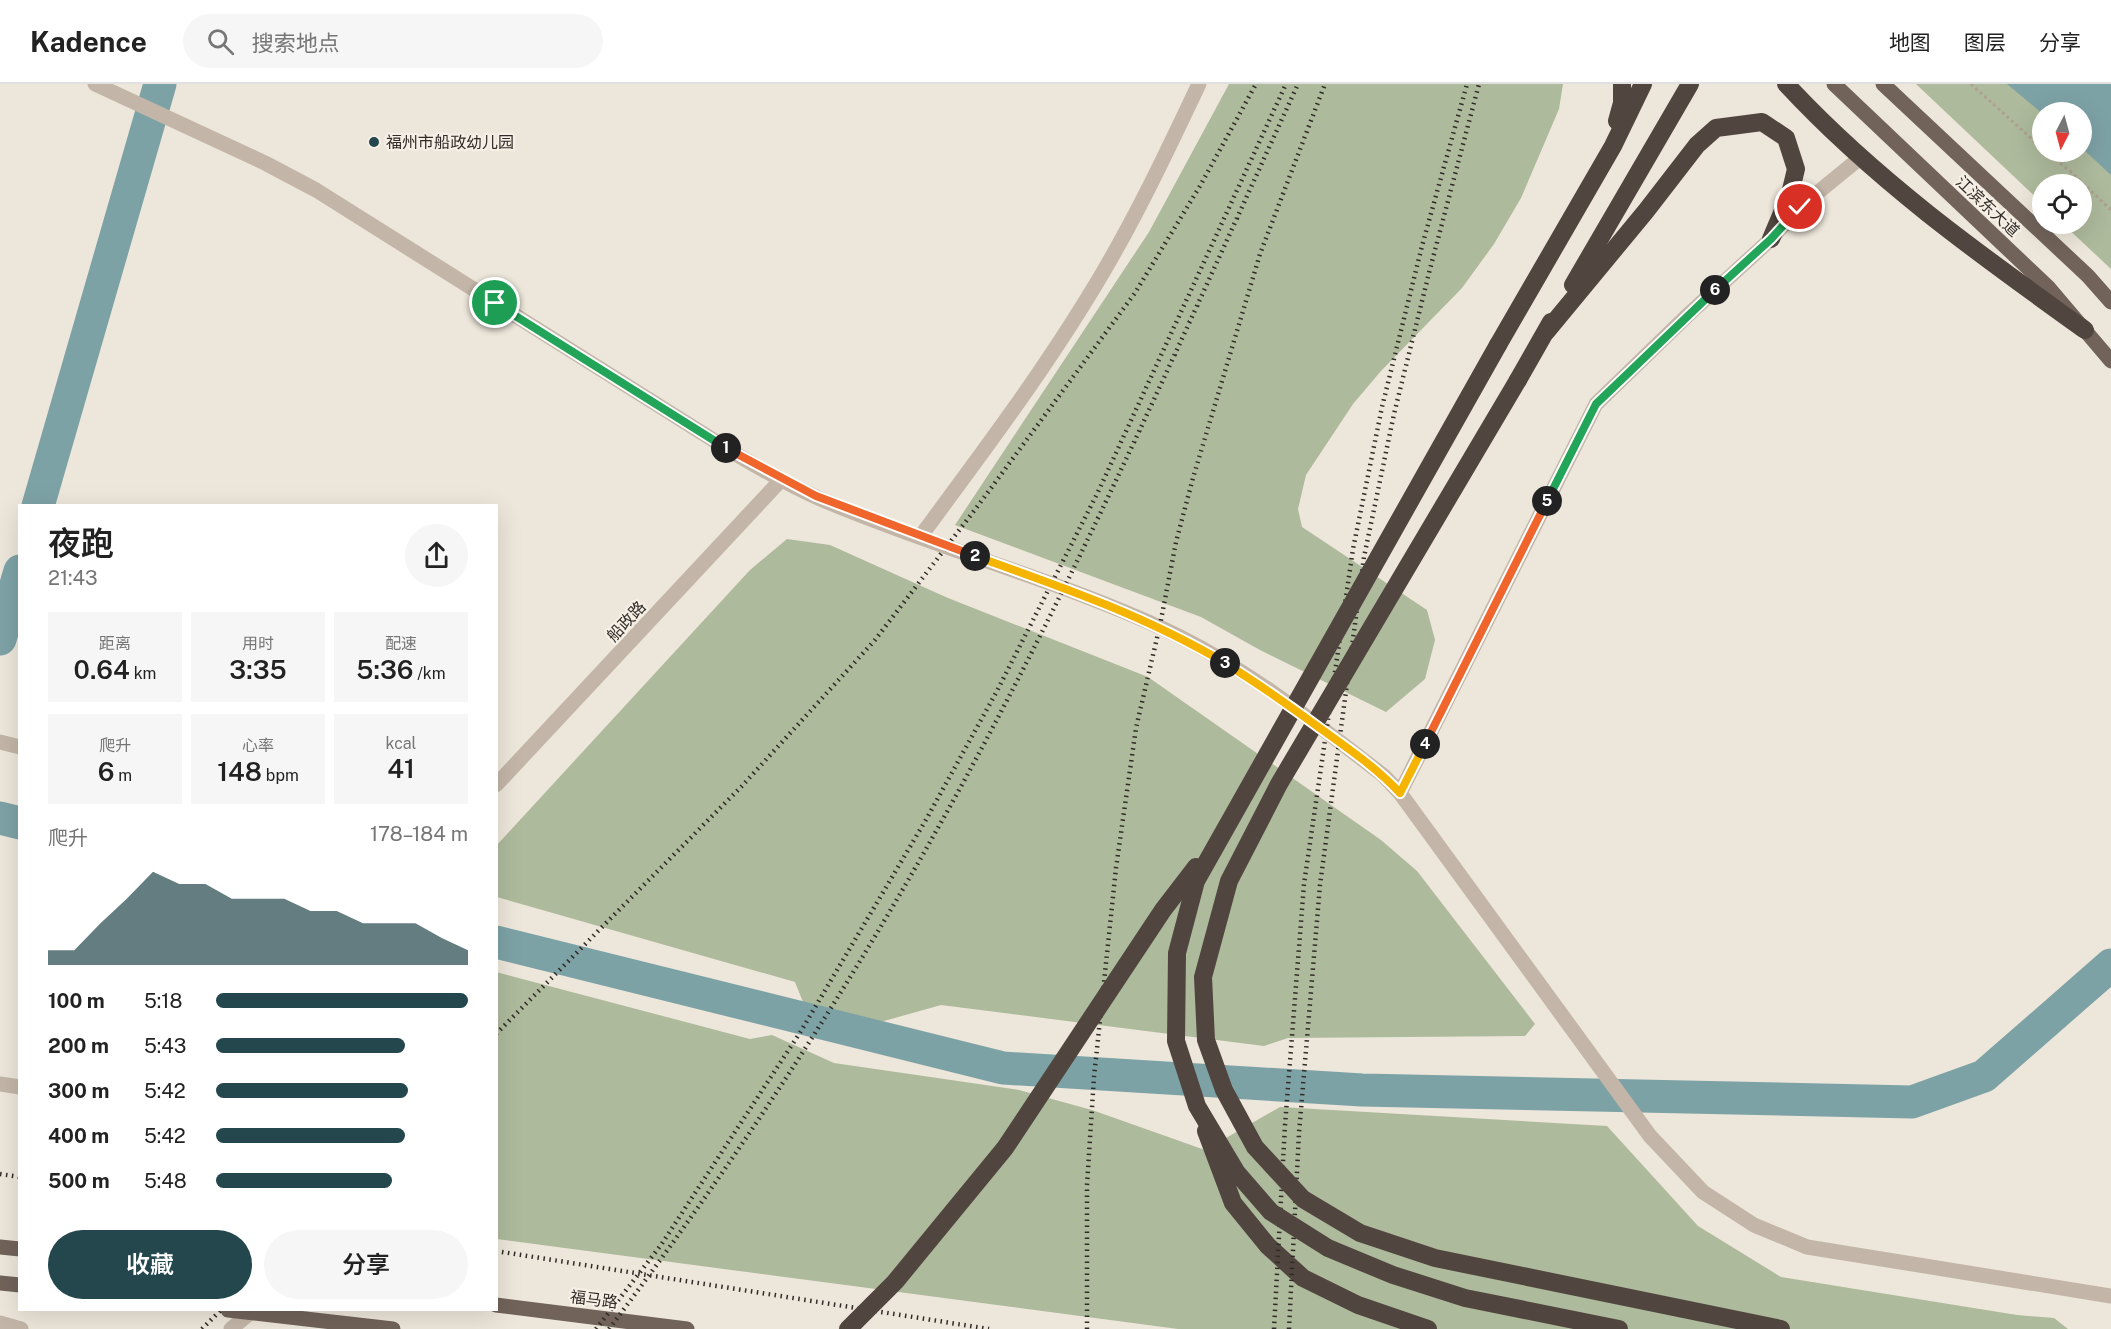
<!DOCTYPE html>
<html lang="zh">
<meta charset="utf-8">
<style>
:root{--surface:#fff;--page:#f6f6f6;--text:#222;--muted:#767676;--line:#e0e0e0;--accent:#23474d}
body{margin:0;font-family:"Public Sans","Noto Sans SC",sans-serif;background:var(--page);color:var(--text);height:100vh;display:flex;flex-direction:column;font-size:22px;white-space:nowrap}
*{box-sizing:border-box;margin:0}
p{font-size:20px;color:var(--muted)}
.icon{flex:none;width:33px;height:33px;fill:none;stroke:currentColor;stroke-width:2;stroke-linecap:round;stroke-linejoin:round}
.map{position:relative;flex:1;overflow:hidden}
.panel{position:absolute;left:18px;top:420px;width:480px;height:807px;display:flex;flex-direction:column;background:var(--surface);border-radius:0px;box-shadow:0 6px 24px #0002}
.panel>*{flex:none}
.needle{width:39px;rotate:186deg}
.fabs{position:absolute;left:2032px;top:18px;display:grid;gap:12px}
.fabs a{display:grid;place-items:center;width:60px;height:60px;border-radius:50%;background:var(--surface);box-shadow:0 6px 24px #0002;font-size:30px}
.pin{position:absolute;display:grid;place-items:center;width:51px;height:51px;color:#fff;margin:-26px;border:3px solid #fff;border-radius:50%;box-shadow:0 2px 6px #0007}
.km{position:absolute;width:30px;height:30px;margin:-15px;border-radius:50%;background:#222;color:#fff;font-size:16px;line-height:30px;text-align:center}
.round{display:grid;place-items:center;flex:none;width:63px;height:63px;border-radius:32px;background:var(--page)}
.summary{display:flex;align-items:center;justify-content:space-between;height:102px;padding:0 30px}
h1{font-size:33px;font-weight:600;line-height:45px}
.stats{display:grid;grid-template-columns:repeat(3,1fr);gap:9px;height:102px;padding:6px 30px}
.stats div{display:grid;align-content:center;border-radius:0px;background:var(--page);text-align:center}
.stats b{font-size:26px;font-weight:600}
.stats small{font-size:16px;font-weight:400}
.stats p{font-size:16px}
.chart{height:168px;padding:12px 30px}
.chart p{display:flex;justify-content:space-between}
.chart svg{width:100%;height:108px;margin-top:6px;fill:var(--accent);opacity:.7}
.primary-button{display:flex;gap:12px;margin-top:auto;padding:12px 30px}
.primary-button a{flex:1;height:69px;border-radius:36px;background:var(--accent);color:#fff;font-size:24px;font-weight:600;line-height:69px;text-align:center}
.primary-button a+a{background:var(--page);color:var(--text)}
ul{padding:0 30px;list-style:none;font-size:20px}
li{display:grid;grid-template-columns:96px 72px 1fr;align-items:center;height:45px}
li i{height:15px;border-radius:8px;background:var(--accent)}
header{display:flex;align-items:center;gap:36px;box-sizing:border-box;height:84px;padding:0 30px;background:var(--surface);border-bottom:2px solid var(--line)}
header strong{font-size:28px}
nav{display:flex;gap:33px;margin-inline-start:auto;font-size:21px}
.search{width:420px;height:54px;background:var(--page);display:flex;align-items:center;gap:15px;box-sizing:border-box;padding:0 21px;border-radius:33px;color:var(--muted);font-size:22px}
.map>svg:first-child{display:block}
.green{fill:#aeba9c;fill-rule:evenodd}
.water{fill:#7da2a6}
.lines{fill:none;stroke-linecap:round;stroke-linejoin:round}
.river{stroke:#7da2a6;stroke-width:33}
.path{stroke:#afa192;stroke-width:3;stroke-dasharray:3 3;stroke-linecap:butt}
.minor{stroke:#c3b6a8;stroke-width:15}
.major{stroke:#71635a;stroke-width:15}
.highway{stroke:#51463f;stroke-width:18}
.rail{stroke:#312b27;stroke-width:4.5;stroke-dasharray:1.5 4.5;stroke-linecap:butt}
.highway-bridge{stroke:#51463f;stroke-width:18}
.split-1-casing{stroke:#fff;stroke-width:12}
.split-2-casing{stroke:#fff;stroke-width:12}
.split-3-casing{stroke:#fff;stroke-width:12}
.split-4-casing{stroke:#fff;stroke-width:12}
.split-5-casing{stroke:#fff;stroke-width:12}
.split-6-casing{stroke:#fff;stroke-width:12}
.split-7-casing{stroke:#fff;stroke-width:12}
.split-1{stroke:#22a559;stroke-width:8}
.split-2{stroke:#f0652b;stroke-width:8}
.split-3{stroke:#f5b400;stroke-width:8}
.split-4{stroke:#f5b400;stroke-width:8}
.split-5{stroke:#f0652b;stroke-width:8}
.split-6{stroke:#22a559;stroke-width:8}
.split-7{stroke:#22a559;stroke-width:8}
.poi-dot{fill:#23474d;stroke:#f6efe6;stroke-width:2}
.labels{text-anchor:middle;stroke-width:4.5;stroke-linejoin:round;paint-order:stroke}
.poi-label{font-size:16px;fill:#312b27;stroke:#f6efe6;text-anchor:start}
.street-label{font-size:16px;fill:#312b27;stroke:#f6efe6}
</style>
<header>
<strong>Kadence</strong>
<div class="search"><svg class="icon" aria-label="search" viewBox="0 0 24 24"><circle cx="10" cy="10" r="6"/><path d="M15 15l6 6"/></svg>搜索地点</div>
<nav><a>地图</a><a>图层</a><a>分享</a></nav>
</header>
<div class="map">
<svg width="2111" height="1245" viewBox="0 0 2111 1245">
<rect width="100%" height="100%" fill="#ede6da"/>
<g class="green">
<polygon points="1229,0 1563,0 1559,25 1521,114 1494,160 1462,204 1381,287 1353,320 1306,391 1298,425 1302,443 1427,526 1435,556 1425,595 1386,628 1260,566 1201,533 955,441 1149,148"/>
<path d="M1916,0H2111V185L2063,140H2082V100H2043V120ZM2043,28H2082V68H2043Z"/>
<polygon points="787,455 830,461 948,514 1148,593 1381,756 1417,787 1535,940 1525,952 1288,954 1264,962 941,921 877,939 803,918 795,898 497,813 496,762 750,486"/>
<polygon points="496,888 750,955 772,951 834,979 1019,1006 1092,1026 1205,1066 1280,1023 1607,1042 1698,1142 1781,1193 2017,1231 2054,1234 2068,1245 1178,1245 497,1155"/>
</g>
<polygon class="water" points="2007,0 2111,0 2111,91 2082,64 2082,28 2043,28 2043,30"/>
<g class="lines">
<g class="river">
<polyline points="38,422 160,0"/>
<polyline points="0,555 20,487"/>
<polyline points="0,734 20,739"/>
<polyline points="496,858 1003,984 1362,1006 1912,1018 1984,992 2111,881"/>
</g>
<g class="path">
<polyline points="1971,0 2043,65"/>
<polyline points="2046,68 2070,87 2111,126"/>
</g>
<g class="minor">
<path d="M95,0L265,79L316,106L734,369C761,385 789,401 818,414C932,463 1053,494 1166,546C1245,583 1316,639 1384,692L1400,709L1650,1052L1703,1108L1754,1141L1807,1163L2111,1212"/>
<path d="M920,453C977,376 1035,299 1085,218C1129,148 1164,74 1199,0"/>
<polyline points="0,658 20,663"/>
<polyline points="496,701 781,396"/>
<polyline points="1400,709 1596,320 1690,229 1771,155 1800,123 1860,74"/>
<polyline points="0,1000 20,1003"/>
<polyline points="0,1239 21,1245"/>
<polyline points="231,1245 251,1228"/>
</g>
<g class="major">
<polyline points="1834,0 2049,204 2111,277"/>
<polyline points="1883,0 2088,192 2111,218"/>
<polyline points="0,1163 20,1165"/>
<polyline points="0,1199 20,1201"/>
<polyline points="496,1221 687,1245"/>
<polyline points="228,1226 393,1245"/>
</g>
<g class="highway">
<path d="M1786,0C1875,96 1979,170 2085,246"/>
<polyline points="1617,37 1622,19 1622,0"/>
<polyline points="1573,201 1690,0"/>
<polyline points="1546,248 1646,127 1697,61 1716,44 1762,38 1786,54 1796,85 1790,110 1771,155"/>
<polyline points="1498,261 1613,62 1643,0"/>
<polyline points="1518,296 1551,238"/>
<polyline points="1206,1047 1233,1119 1268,1162 1303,1194 1358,1221 1428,1245"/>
</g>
<g class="rail">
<polyline points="496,950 742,702 875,556 980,419 1135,209 1200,102 1256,0"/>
<polyline points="0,1090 20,1093"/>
<polyline points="496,1167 989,1245"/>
<polyline points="202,1245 221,1226"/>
<polyline points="596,1245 661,1161 801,947 927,734 997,607 1098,408 1286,0"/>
<path d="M609,1245C730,1085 841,917 939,742C1074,502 1184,249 1298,0"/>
<polyline points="1087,1245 1087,1101 1094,993 1116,784 1136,644 1160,541 1176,458 1193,394 1260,170 1325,0"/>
<polyline points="1274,1245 1285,1041 1304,800 1353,465 1382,323 1422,162 1467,0"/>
<polyline points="1289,1245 1299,1049 1320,801 1364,473 1394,330 1430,185 1479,0"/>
</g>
<g class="highway-bridge">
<polyline points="1498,261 1196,797 1177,869 1176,957 1197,1022 1237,1089 1271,1128 1328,1164 1393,1191 1465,1214 1619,1245"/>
<polyline points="1518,296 1279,700 1229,797 1203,893 1206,956 1224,1006 1255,1063 1303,1115 1360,1149 1435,1174 1781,1245"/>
<polyline points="848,1245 895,1198 1005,1064 1163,826 1196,783"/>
</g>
</g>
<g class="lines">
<defs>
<polyline id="split-1" points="495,219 726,364"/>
<polyline id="split-2" points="726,364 816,412 975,472"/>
<path id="split-3" d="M975,472C1062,503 1146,532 1225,579"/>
<path id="split-4" d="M1225,579C1257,599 1287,620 1317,642C1346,663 1376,683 1400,709L1425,660"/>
<polyline id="split-5" points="1425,660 1547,417"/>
<polyline id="split-6" points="1547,417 1596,320 1715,206"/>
<polyline id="split-7" points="1715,206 1771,155 1800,123"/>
</defs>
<use href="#split-1" class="split-1-casing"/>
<use href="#split-2" class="split-2-casing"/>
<use href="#split-3" class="split-3-casing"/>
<use href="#split-4" class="split-4-casing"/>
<use href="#split-5" class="split-5-casing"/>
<use href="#split-6" class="split-6-casing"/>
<use href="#split-7" class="split-7-casing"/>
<use href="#split-1" class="split-1"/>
<use href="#split-2" class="split-2"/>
<use href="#split-3" class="split-3"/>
<use href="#split-4" class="split-4"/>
<use href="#split-5" class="split-5"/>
<use href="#split-6" class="split-6"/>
<use href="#split-7" class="split-7"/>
</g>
<circle class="poi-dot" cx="374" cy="58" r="6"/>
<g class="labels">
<g class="poi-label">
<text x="386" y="64">福州市船政幼儿园</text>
</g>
<g class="street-label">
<text transform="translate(1988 122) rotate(43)" y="6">江滨东大道</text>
<text transform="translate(626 537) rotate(-47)" y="6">船政路</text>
<text transform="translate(594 1215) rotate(7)" y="6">福马路</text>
</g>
</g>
</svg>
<div class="fabs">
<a><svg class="needle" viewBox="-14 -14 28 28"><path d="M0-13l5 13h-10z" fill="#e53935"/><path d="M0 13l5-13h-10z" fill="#767676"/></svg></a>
<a><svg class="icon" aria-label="locate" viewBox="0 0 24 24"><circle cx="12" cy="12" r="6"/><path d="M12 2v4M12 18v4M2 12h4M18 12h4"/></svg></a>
</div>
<div class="pin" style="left:495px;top:219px;background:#1e9e55"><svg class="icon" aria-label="arrive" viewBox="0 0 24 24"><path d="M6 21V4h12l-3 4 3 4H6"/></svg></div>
<div class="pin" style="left:1800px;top:123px;background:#d93025"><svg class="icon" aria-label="check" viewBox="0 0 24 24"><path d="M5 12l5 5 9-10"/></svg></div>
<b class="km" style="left:726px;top:364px">1</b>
<b class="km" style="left:975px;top:472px">2</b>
<b class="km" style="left:1225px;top:579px">3</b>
<b class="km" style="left:1425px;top:660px">4</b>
<b class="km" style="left:1547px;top:417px">5</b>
<b class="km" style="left:1715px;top:206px">6</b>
<section class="panel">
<div class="summary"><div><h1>夜跑</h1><p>21:43</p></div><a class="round"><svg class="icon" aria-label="share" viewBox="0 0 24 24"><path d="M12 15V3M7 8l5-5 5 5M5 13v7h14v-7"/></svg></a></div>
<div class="stats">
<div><p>距离</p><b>0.64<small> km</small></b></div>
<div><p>用时</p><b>3:35</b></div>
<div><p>配速</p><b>5:36<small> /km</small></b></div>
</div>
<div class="stats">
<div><p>爬升</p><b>6<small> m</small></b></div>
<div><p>心率</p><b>148<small> bpm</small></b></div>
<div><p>kcal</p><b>41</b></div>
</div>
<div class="chart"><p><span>爬升</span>178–184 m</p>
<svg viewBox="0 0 160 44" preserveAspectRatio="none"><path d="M0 44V38L10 38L20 27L30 17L40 6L50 11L60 11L70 17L80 17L90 17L100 22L110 22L120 27L130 27L140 27L150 33L160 38V44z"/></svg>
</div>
<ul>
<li><b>100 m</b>5:18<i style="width:100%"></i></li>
<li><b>200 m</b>5:43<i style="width:75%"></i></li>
<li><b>300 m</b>5:42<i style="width:76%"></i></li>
<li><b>400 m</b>5:42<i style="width:75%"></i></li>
<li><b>500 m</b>5:48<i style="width:70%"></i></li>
</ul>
<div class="primary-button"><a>收藏</a><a>分享</a></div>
</section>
</div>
